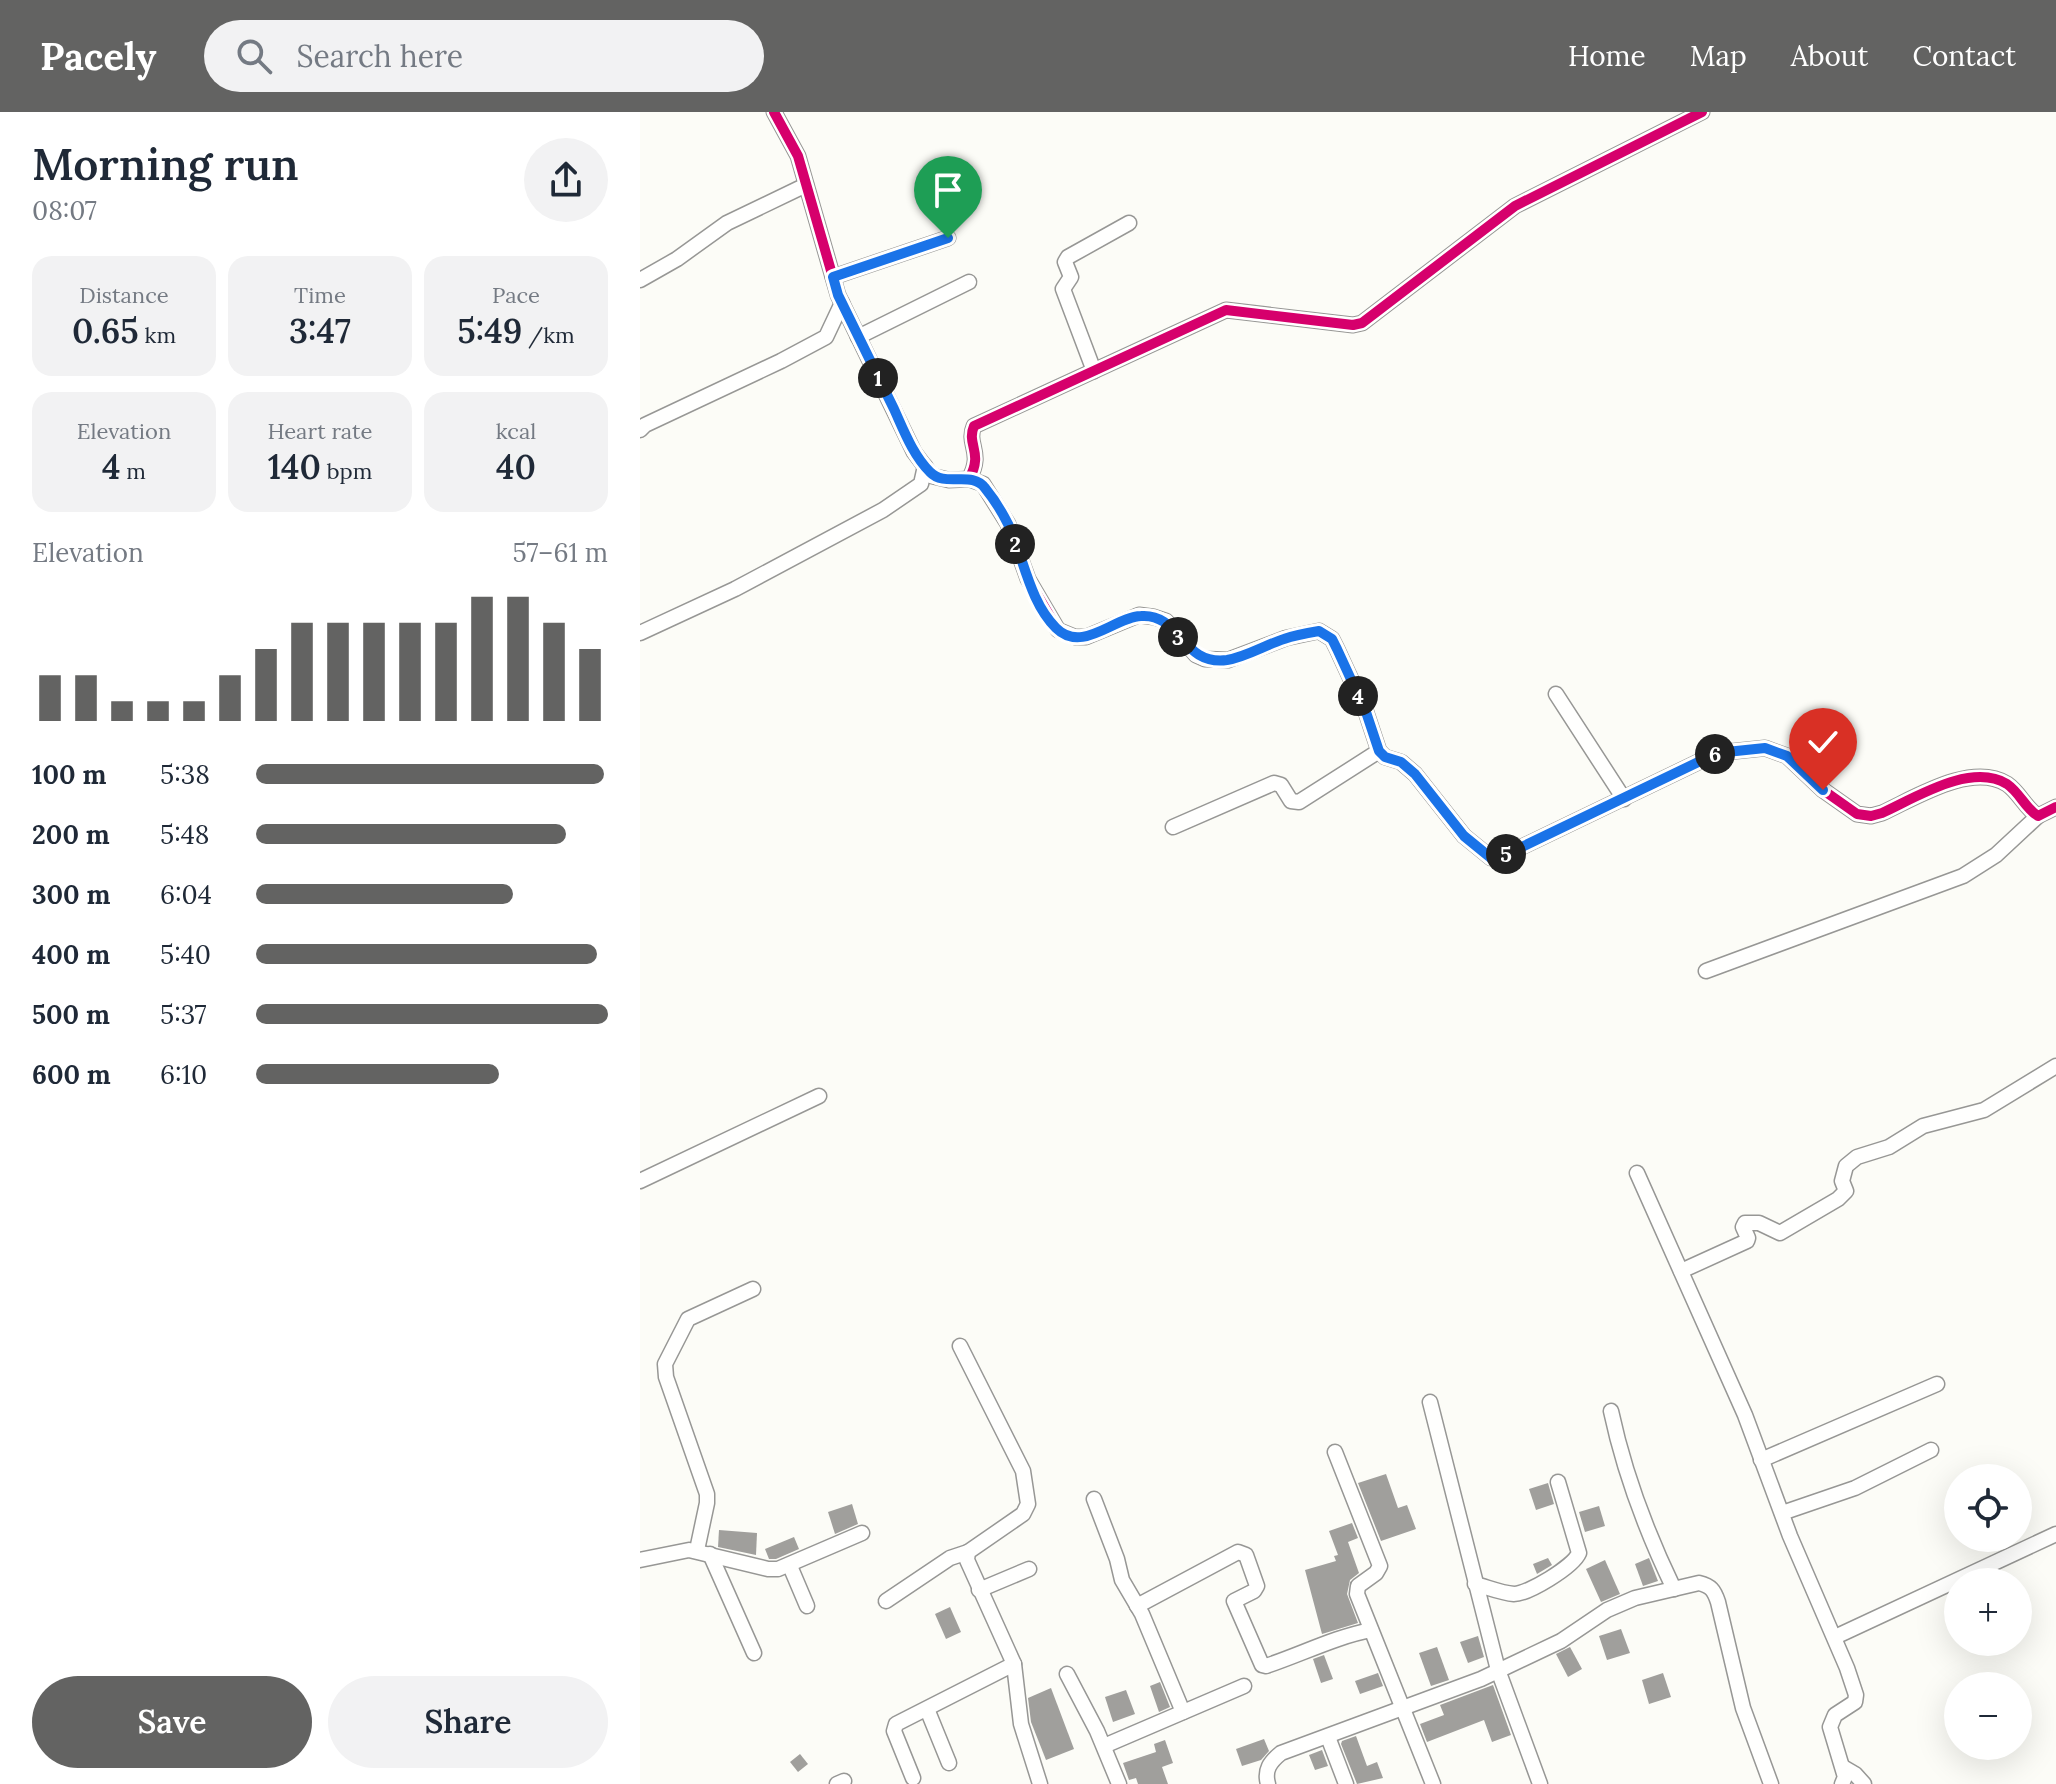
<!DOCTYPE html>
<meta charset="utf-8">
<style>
:root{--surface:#fff;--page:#f2f2f3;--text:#1f2937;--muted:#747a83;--accent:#636362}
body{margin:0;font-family:Lora,serif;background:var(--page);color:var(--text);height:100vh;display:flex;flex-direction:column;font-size:30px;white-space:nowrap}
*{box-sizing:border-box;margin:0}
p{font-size:26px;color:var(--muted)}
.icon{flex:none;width:44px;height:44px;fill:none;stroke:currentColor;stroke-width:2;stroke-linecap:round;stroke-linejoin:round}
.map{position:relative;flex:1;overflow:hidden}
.side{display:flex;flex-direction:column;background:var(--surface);width:640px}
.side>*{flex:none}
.buttons{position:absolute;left:1304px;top:1352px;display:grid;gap:16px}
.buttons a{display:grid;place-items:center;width:88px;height:88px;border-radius:50%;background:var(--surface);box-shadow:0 8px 32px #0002;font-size:40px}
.pin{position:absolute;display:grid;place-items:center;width:68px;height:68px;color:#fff;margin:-82px -34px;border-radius:50% 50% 50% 0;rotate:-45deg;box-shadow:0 0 8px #0007}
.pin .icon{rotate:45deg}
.km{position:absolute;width:40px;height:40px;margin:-20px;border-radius:50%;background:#222;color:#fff;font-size:22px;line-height:40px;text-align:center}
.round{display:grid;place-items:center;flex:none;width:84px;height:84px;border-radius:42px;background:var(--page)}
.summary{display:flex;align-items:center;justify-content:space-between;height:136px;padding:0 32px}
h1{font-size:44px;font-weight:600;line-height:60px}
.stats{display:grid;grid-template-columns:repeat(3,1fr);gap:12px;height:136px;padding:8px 32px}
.stats div{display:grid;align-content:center;border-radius:20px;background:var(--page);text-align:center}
.stats b{font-size:34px;font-weight:600}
.stats small{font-size:22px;font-weight:400}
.stats p{font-size:22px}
.chart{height:224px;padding:16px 32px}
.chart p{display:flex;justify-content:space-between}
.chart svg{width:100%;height:144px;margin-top:8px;stroke:var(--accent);stroke-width:6}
.cta{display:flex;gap:16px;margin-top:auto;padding:16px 32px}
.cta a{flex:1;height:92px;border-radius:48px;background:var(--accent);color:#fff;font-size:32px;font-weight:600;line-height:92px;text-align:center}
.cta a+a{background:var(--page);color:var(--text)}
ul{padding:0 32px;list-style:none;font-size:26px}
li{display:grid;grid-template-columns:128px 96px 1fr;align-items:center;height:60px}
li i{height:20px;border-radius:10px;background:var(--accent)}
header{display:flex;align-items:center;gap:48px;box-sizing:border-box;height:112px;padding:0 40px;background:var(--accent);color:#fff}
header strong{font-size:38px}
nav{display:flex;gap:44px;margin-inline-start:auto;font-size:28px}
.search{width:560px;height:72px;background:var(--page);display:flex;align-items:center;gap:20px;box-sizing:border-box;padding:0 28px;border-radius:44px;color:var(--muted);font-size:30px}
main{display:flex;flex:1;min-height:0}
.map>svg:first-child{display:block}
.building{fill:#a09f9c}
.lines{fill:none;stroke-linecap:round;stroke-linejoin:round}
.minor-casing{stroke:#979795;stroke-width:17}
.minor{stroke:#fffffe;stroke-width:14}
.cycleway-casing{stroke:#fff;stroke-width:15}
.cycleway{stroke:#d6006c;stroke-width:10}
.route-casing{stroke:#fff;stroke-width:16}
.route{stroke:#1a73e8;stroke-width:10}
</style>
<header>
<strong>Pacely</strong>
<div class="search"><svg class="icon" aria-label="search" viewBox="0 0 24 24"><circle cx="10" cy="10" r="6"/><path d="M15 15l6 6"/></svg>Search here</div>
<nav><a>Home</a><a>Map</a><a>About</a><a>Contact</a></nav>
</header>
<main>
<section class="side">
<div class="summary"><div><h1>Morning run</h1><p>08:07</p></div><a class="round"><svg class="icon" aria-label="share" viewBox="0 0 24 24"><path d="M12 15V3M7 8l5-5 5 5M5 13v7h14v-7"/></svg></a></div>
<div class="stats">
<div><p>Distance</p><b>0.65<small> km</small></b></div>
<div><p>Time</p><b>3:47</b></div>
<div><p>Pace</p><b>5:49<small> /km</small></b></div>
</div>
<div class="stats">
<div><p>Elevation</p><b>4<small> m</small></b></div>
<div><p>Heart rate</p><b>140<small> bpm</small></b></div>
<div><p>kcal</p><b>40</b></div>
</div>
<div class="chart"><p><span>Elevation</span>57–61 m</p>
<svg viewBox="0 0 160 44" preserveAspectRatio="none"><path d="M5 44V30M15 44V30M25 44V38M35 44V38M45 44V38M55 44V30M65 44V22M75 44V14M85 44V14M95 44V14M105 44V14M115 44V14M125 44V6M135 44V6M145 44V14M155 44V22"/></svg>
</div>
<ul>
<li><b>100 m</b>5:38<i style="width:99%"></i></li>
<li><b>200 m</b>5:48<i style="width:88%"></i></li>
<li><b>300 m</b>6:04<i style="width:73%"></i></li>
<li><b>400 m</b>5:40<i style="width:97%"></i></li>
<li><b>500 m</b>5:37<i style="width:100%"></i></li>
<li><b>600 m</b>6:10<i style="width:69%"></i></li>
</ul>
<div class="cta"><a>Save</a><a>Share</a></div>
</section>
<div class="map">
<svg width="1416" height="1672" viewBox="0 0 1416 1672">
<rect width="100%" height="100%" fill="#fcfcf7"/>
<g class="building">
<polygon points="746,1362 758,1396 767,1393 776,1417 741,1429 718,1371"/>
<polygon points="908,1371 914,1392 896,1398 889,1377"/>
<polygon points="212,1392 218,1412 195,1422 188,1400"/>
<polygon points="959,1394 965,1414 945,1420 939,1400"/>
<polygon points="712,1411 718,1426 708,1430 719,1461 710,1468 707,1482 718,1511 682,1522 665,1458 696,1449 694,1444 698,1443 689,1419"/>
<polygon points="79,1418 117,1421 116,1443 78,1435"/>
<polygon points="154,1425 159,1437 136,1447 129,1447 125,1437"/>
<polygon points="908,1446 912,1453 897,1462 893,1452"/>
<polygon points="1009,1446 1018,1469 1003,1474 995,1452"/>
<polygon points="965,1448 980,1482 961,1490 946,1457"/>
<polygon points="310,1495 321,1520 306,1527 295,1502"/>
<polygon points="981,1517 990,1541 967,1548 959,1524"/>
<polygon points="838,1524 844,1545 828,1551 820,1530"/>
<polygon points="797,1535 809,1568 791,1574 779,1541"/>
<polygon points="930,1535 942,1557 928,1565 916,1542"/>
<polygon points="684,1543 693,1567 681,1571 673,1547"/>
<polygon points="738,1561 743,1574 720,1582 715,1569"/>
<polygon points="1023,1561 1031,1585 1009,1592 1002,1568"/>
<polygon points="520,1570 530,1595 519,1600 510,1574"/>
<polygon points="853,1573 871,1623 852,1630 844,1608 787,1630 780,1612 804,1603 800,1593"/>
<polygon points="411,1576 434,1637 406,1648 391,1610 388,1586"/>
<polygon points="486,1578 495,1602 473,1610 465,1585"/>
<polygon points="716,1624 727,1654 737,1650 743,1666 717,1672 701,1632 702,1629"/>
<polygon points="624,1627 629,1639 621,1648 602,1654 596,1637"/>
<polygon points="525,1628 533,1651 522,1655 528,1672 498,1672 496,1666 489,1668 483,1651 516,1640 514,1632"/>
<polygon points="682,1638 688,1654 675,1658 669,1643"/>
<polygon points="160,1642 168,1652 158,1660 150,1650"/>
</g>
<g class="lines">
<defs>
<g id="minor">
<path d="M134,0L158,44L198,183L274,340L292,364L309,368L329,367L343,372L368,412L388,467L418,518L435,525H446L499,503L514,505L526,509L556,543L565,547L588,548L646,526L679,519L692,527L697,537L726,600L739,639L745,645L761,650L775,662L824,724L851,746L863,744L1077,641L1125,636L1147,644L1183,678L1217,702L1231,704L1242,701C1275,686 1331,650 1367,672C1380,681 1385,696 1398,704L1416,695"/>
<polyline points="193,165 308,126"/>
<polyline points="0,168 37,147 87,111 166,73"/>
<polyline points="218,225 329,170"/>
<polyline points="454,259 423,177 431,165 425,150 428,145 489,111"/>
<polyline points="0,318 5,313 141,249 186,225 202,191"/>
<path d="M329,367C344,340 326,333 334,314L586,198L713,213L722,211L875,94L1062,0"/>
<polyline points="0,521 95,477 243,398 281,372 285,354"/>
<polyline points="916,582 984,687"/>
<polyline points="533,715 634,671 641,673 651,689 659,690 739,639"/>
<polyline points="1066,859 1323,764 1356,743 1398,704"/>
<polyline points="997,1061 1105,1303 1150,1424 1207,1556 1216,1583 1215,1590 1195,1603 1190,1615 1205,1665 1202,1672"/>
<polyline points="0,1069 179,984"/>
<polyline points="1041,1159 1107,1129 1108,1126 1103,1115 1105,1111 1119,1111 1140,1121 1198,1087 1206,1079 1202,1069 1206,1054 1217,1045 1249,1035 1283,1014 1344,998 1416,954"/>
<polyline points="320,1234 383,1359 388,1392 383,1402 328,1440 327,1448 374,1552 381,1612 400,1672"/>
<polyline points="790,1290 858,1558 900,1672"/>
<path d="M971,1299C984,1360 1007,1421 1034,1477"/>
<polyline points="695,1340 740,1454 736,1461 718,1474 717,1482 793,1672"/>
<polyline points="1121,1348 1297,1272"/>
<polyline points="454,1387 477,1447 482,1468 502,1502 543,1600"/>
<polyline points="1142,1401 1215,1376 1291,1338"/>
<polyline points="57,1438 67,1391 67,1382 26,1265 25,1252 48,1207 113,1177"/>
<polyline points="70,1442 114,1541"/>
<polyline points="0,1448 49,1438 128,1457 138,1457 222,1421"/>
<polyline points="150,1454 167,1494"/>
<path d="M835,1472C847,1475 861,1481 874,1482C888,1482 933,1455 939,1441L918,1370"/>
<polyline points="339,1478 389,1457"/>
<polyline points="246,1489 310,1446 328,1440"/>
<path d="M497,1494L598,1440L606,1443L617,1474L614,1479L594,1489L622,1553L626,1554C662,1542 695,1525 731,1518"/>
<polyline points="1195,1525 1416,1422"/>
<polyline points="427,1562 457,1619 479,1672"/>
<polyline points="287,1597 309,1651"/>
<polyline points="688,1625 706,1672"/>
<polyline points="464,1634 604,1574"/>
<polyline points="1203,1655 1215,1662 1224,1672"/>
<polyline points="273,1666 254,1619 256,1612 374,1552"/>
<polyline points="197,1672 204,1669"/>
<path d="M628,1672C624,1658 630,1650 641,1641L841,1567L921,1529L967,1498L995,1486L1059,1471C1071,1474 1074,1478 1078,1490L1103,1596L1131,1672"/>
</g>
</defs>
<use href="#minor" class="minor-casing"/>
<use href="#minor" class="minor"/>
<defs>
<g id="cycleway">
<path d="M134,0L158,44L198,183L274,340L292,364L309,368L329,367L343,372L368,412L388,467L418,518L435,525H446L499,503L514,505L526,509L556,543L565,547L588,548L646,526L679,519L692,527L697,537L726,600L739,639L745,645L761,650L775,662L824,724L851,746L863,744L1077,641L1125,636L1147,644L1183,678L1217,702L1231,704L1242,701C1275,686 1331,650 1367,672C1380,681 1385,696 1398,704L1416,695"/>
<path d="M329,367C344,340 326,333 334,314L586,198L713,213L722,211L875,94L1062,0"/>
</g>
</defs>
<use href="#cycleway" class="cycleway-casing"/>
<use href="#cycleway" class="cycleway"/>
</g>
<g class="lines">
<defs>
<path id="route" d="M308,126L193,165L198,183C217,221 235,259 254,297C264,319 273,343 290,360C305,376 332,358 345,376C354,387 362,400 368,412C384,446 389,489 416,516C442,542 474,505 501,504C541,501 541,554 587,548C606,545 625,533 644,527C655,523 667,521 679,519L692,527L697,537L726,600L739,639L745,645L761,650L775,662L824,724L851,746L863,744L1077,641L1125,636L1147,644L1183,678"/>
</defs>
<use href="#route" class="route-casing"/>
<use href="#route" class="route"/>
</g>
</svg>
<div class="buttons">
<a><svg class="icon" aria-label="locate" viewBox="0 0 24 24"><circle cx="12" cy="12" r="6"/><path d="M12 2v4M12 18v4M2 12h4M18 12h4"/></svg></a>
<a>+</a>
<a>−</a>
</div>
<div class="pin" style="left:308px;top:126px;background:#1e9e55"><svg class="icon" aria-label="arrive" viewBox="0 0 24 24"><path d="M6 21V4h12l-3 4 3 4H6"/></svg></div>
<div class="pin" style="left:1183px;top:678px;background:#d93025"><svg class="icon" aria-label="check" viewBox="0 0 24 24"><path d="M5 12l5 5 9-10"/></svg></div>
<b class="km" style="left:238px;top:266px">1</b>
<b class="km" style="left:375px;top:432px">2</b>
<b class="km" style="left:538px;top:525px">3</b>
<b class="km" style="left:718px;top:584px">4</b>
<b class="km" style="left:866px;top:742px">5</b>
<b class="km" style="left:1075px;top:642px">6</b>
</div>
</main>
